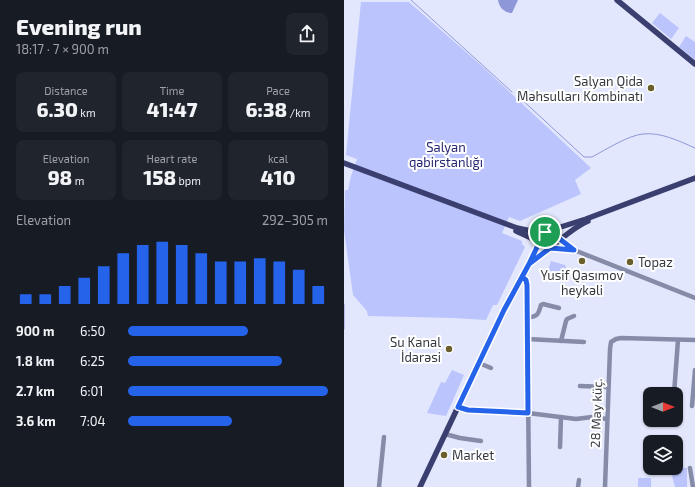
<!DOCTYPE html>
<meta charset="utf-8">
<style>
:root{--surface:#171b24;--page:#20242c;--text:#f1f3f6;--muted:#9ea1a6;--accent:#2563eb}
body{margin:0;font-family:"Exo 2",sans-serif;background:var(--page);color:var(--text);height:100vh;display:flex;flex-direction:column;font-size:15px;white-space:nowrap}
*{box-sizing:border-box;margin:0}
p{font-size:13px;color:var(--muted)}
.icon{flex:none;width:22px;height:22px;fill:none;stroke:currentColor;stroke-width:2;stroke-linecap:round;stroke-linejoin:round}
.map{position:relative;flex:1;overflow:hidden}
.drawer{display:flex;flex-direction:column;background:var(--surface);width:344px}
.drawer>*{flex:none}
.needle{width:26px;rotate:90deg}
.tools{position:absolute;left:299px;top:387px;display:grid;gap:8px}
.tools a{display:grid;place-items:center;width:40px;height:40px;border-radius:8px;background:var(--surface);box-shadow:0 1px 3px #0004;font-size:20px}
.pin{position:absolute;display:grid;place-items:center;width:34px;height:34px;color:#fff;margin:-17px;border:2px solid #fff;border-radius:50%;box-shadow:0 1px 4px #0007}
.round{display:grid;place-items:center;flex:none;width:42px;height:42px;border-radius:8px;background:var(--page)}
.headline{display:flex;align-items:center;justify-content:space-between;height:68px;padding:0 16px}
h1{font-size:22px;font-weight:800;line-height:30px}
.figures{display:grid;grid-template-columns:repeat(3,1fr);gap:6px;height:68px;padding:4px 16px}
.figures div{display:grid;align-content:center;border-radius:8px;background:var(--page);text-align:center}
.figures b{font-size:20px;font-weight:800}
.figures small{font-size:11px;font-weight:400}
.figures p{font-size:11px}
.chart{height:112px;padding:8px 16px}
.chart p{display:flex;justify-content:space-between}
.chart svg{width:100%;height:72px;margin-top:4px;stroke:var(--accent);stroke-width:6}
ul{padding:0 16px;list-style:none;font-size:13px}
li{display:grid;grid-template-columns:64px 48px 1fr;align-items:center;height:30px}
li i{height:10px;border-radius:5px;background:var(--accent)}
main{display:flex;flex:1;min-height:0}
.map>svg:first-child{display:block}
.green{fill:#bbc4fc}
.water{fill:#8e98d9}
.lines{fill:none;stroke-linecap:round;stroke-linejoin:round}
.stream{stroke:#8e98d9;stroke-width:1}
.minor{stroke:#868ba8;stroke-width:4.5}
.major{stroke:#3a3f6f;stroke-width:5.5}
.route-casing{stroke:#fff;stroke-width:8}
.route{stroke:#2563eb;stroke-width:5}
.poi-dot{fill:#6b602d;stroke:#fff;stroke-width:1.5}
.labels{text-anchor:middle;stroke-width:4;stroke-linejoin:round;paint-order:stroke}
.poi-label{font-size:13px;fill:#373941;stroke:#fff;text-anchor:end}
.park-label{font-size:13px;fill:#272672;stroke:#fff}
.street-label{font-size:13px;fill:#373941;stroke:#fff}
</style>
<main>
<section class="drawer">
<div class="headline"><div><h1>Evening run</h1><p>18:17 · 7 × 900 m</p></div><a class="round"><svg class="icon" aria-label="share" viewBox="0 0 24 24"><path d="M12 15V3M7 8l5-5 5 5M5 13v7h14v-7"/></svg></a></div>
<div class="figures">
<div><p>Distance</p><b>6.30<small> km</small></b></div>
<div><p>Time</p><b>41:47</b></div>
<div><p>Pace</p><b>6:38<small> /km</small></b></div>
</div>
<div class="figures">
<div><p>Elevation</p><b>98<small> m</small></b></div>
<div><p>Heart rate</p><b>158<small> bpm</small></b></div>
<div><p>kcal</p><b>410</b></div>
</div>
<div class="chart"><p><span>Elevation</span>292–305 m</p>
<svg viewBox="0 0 160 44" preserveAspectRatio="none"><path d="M5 44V38M15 44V38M25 44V33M35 44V28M45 44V21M55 44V13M65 44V8M75 44V6M85 44V8M95 44V13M105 44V18M115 44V18M125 44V16M135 44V18M145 44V23M155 44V33"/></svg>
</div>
<ul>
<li><b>900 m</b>6:50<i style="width:60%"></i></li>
<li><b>1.8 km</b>6:25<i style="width:77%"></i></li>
<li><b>2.7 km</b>6:01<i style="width:100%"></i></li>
<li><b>3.6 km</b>7:04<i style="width:52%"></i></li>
</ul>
</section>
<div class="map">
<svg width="351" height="487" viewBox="0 0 351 487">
<rect width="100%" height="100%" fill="#e2e7fd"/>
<g class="green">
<polygon points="17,2 65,2 139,67 247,168 231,180 237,194 176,221 165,217 158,233 178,241 178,244 181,247 153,305 149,305 142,320 110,318 24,316 23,311 9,295 0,230 1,190 4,190 7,176 13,159 2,155"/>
<polygon points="316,13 335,28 327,39 308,23"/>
<polygon points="342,36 351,42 351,60 335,47"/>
<polygon points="207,261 221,265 222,267 217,278 203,274"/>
<polygon points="108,370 120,375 102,416 83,413 97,382 101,383"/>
<polygon points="326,468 343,468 343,487 331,487"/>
<rect x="294" y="478" width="13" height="9"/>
</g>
<path class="water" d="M154,0H174L168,13C160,13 155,7 154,0Z"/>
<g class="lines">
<g class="stream">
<polyline points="67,0 168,92"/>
<path d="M175,97L240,157H248C261,150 285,135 299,134C317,132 335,141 351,148"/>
<polyline points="0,304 0,329"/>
</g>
<g class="minor">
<polyline points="206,248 230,250 208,233"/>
<polyline points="230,250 351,298"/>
<polyline points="178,277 182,280 183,285 185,487"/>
<path d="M183,318C194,316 194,315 197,305L199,304L215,308"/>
<polyline points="183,339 240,342"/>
<polyline points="217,341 222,321 223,319 230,316"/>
<polyline points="135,363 147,368"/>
<polyline points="236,386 264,387"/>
<polyline points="330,394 334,340"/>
<polyline points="348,406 351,370"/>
<polyline points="114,407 124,410 184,413 232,419 248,417 263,419"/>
<polyline points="101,434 116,438 137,441"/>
<polyline points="216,447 217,417"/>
<polyline points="346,468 349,487"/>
<polyline points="35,487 40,437"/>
<polyline points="234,487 235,480"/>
<polyline points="261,487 266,349 267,342 272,339 277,338 351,340"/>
</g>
<g class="major">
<polyline points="273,0 351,64"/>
<polyline points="0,163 173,228 187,231 201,232 242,219 351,178"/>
<polyline points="172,231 185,237 195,243 185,264 206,248"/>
<circle cx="203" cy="240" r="8"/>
<path d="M210,245C221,236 230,227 244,221"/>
<polyline points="76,487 160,310 185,264"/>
</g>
</g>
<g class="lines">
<defs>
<polyline id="route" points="201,232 198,233 195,237 195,243 185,264 160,310 114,407 124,410 184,413 183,285 182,280 178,277 185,264 206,248 230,250 208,233 206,232 201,232"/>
</defs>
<use href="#route" class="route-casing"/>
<use href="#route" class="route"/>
</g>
<g class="poi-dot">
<circle cx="307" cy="88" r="4"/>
<circle cx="238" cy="261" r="4"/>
<circle cx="286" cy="262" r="4"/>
<circle cx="105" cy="349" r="4"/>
<circle cx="100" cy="455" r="4"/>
</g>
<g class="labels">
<g class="poi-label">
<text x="299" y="86">Salyan Qida<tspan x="299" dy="15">Məhsulları Kombinatı</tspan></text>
<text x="294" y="267" text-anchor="start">Topaz</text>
<text x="238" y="280" text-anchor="middle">Yusif Qasımov<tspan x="238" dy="15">heykəli</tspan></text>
<text x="97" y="347">Su Kanal<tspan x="97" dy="15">İdarəsi</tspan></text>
<text x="108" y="460" text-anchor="start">Market</text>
</g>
<g class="park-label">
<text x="102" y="152">Salyan<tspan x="102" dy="15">qəbirstanlığı</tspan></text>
</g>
<g class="street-label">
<text transform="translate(252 413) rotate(-88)" y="5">28 May küç.</text>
</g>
</g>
</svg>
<div class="tools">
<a><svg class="needle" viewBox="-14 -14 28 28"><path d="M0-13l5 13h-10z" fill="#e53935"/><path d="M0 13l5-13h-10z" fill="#9ea1a6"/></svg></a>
<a><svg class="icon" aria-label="layers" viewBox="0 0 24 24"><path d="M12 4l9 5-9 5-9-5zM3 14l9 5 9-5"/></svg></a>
</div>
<div class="pin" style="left:201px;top:232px;background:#1e9e55"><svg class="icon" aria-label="arrive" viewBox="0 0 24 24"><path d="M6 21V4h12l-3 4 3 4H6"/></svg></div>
</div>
</main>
